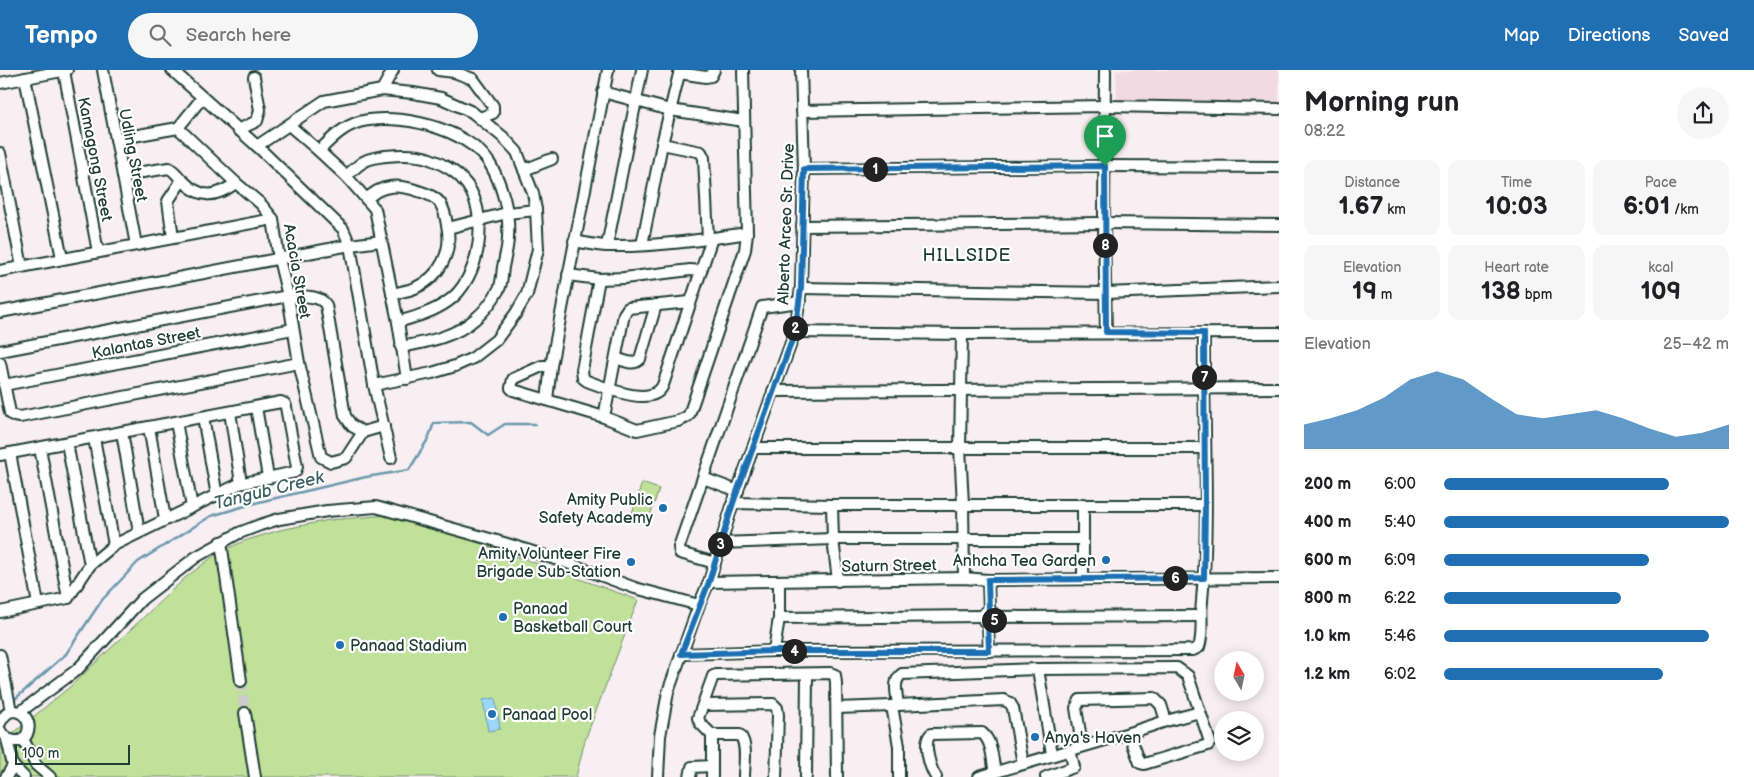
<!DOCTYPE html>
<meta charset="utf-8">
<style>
:root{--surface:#fff;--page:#f6f6f6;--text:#202124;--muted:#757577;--accent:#1f6fb2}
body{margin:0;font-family:"Balsamiq Sans",sans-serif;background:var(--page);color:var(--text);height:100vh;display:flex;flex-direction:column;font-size:19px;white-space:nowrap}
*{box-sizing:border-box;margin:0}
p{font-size:16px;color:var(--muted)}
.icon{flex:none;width:28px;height:28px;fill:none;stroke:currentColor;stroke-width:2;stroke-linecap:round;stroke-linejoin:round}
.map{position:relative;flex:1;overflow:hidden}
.sheet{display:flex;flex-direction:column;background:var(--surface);width:475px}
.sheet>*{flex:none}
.needle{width:32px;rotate:351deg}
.controls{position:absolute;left:1214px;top:581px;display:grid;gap:10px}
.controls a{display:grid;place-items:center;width:50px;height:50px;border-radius:50%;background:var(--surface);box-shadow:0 2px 12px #0003;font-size:25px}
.scale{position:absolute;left:15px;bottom:12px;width:115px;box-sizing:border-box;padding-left:5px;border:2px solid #1f3d34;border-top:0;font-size:14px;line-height:18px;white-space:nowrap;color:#1f3d34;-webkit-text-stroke:4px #fff;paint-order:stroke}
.pin{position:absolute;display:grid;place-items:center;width:42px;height:42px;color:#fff;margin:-51px -21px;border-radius:50% 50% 50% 0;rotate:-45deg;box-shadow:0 0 5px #0007}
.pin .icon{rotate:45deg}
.km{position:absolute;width:25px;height:25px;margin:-12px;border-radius:50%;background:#222;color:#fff;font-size:14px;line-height:25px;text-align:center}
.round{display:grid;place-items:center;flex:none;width:52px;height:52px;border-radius:26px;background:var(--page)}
.overview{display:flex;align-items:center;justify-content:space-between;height:85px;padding:0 25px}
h1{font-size:28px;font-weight:700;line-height:38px}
.metrics{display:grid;grid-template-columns:repeat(3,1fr);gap:8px;height:85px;padding:5px 25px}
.metrics div{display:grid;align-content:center;border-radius:12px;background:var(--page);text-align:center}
.metrics b{font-size:25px;font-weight:700}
.metrics small{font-size:14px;font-weight:400}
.metrics p{font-size:14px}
.chart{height:140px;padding:10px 25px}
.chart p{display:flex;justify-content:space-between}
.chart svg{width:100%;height:90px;margin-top:5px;fill:var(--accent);opacity:.7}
ul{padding:0 25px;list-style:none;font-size:16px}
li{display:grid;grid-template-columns:80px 60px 1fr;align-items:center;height:38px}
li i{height:12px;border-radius:6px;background:var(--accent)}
header{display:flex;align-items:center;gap:30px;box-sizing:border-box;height:70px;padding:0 25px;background:var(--accent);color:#fff}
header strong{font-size:24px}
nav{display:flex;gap:28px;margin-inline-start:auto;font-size:18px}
.search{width:350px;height:45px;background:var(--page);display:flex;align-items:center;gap:12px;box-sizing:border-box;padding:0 18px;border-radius:28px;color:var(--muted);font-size:19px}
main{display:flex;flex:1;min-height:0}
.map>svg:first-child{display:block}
.built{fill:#f2dae3}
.green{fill:#bfe19a;stroke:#6f8f67}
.water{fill:#9dd6fd;stroke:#6b99ad}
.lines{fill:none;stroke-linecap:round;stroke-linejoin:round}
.stream{stroke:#6b99ad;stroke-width:2.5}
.minor-tunnel{stroke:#cdcbcc;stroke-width:10;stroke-dasharray:10 5;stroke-linecap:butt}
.minor-casing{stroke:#1f3d34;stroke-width:14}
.minor{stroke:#fff;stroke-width:10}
.route-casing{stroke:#fff;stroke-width:10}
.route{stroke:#1f6fb2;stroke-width:6}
.poi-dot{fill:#1f6fb2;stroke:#fff;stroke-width:2}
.labels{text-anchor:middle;stroke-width:4.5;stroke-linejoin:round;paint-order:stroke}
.street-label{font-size:16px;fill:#1f3d34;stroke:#fff}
.poi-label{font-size:16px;fill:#1f3d34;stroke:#fff;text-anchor:start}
.neighbourhood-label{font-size:18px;letter-spacing:1px;fill:#1f3d34;stroke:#fff}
.water-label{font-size:18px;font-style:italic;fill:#3e6366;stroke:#fff}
</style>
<header>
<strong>Tempo</strong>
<div class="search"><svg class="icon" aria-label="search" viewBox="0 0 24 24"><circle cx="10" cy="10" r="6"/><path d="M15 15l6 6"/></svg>Search here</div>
<nav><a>Map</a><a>Directions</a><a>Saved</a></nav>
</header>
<main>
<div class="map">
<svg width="1279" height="707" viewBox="0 0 1279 707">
<rect width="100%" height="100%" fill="#f9eef2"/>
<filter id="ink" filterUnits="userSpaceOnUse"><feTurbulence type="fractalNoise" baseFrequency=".02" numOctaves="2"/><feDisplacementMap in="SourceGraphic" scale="10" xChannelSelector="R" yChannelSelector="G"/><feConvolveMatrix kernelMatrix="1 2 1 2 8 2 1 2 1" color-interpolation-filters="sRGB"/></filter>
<g filter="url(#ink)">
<polygon class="built" points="1116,0 1279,0 1279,34 1117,30"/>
<g class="green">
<polygon points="642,413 659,419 649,449 632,443"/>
<polygon points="388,445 397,446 494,478 638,530 585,670 576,707 0,707 0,674 72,615 186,507 218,483 244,471 280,460 329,450"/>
</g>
<polygon class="water" points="495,628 500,659 488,661 483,630"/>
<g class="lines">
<g class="stream">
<polyline points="15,629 66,584 102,530 138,492 211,446 259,432 366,407 409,400 428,369 434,353 471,352 488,365 505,354 535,354"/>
<polyline points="0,641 5,638"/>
</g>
<polyline class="minor-tunnel" points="241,611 245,643"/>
<defs>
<g id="minor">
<polyline points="103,0 136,175"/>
<polyline points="172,0 257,76 343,159 350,175 374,315 391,388"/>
<polyline points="438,0 454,2 473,9 493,36 493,43 480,48"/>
<polyline points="1105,0 1104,153 1106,262"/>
<polyline points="64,1 98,182"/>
<polyline points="679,3 706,7 711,6 714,0"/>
<polyline points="25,8 62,188"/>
<polyline points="0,13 67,0"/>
<polyline points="382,20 393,0"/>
<polyline points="603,22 670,40 744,51"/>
<polyline points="802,41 1105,36 1279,39"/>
<polyline points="289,55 319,81 346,106 375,139 398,252 407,309"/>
<polyline points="178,58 202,28"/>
<polyline points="238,60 257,51 260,40 254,7"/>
<polyline points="116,69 178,58 236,113 261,134 273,149 279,189 288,226 299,293 321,387 331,392 346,388 363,362 384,356"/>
<polyline points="662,74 701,82 704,88 708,169"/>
<polyline points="257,76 324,31 382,20 413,23 441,28 472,42 503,67 517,82 533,123 536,140 538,179 527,224 516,243 496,270 473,288 455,296 432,303 374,315"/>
<path d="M319,81C330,70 342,57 359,52C398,42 468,58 490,94C502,114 510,143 508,167C508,177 505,187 503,197C502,204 502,213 499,219C493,230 485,241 475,249C455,267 427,272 401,277"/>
<polyline points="0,83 22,197"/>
<polyline points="804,99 1105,96 1279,97"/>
<polyline points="524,100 552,89"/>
<path d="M123,105L169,98C175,101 178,107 183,111C202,130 216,127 236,113"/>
<path d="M346,106C351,102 357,96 363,92C377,84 415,83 430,89C441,93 455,101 462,109C492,139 481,210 447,232C433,242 415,247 398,252"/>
<path d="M366,129C374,123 380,118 390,117C402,115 433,123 440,133C444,139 446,148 447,155C453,182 440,207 415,218C408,221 399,222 392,224"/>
<polyline points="802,156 1104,153 1279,155"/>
<polyline points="448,158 507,143 536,140"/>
<polyline points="173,168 168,131 182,110"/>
<path d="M574,171C585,173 597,176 608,176C654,177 702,170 747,163"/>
<polyline points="642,175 662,74 680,0"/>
<polyline points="607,176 642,0"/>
<polyline points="0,201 273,149"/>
<polyline points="568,205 599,209 624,208 690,200 701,201"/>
<path d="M599,209L582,300L583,308L587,311C604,317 653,339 663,315L712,168"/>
<polyline points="801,218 1106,223 1279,216"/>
<polyline points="0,242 350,175 381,171"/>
<polyline points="795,262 962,264 1279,263"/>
<polyline points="962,264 960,378 963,434 964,508"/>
<path d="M0,281L288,226C300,227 319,224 326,235L345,346L352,356L363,362"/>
<path d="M616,288C625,291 633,296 640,289L656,235"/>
<polyline points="0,293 10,343 14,346 20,347 299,293"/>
<polyline points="551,296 542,296 513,309 511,318 513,320 604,347 637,360 678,351 685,348 689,345 745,180 747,163 743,0"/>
<polyline points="4,315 293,259"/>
<polyline points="773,321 1279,318"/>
<polyline points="547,330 551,296 608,0"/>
<polyline points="256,337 268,407"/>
<polyline points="230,342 241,413"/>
<polyline points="203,347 217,426"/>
<polyline points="604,347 624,244 628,238 690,232"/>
<polyline points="176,352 192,437"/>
<polyline points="149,357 165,449"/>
<polyline points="122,362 139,462"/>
<polyline points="94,368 114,475"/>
<polyline points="67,373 90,495"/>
<polyline points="40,378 68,528"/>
<polyline points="753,378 1205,378"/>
<polyline points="10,383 38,534"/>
<polyline points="0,385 281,332 285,334 286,337 297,397 295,402 239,414 114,475 90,495 68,528 0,542"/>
<polyline points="703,408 738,421"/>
<polyline points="733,433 832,435 1205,435"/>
<polyline points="1083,434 1083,509"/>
<polyline points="832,435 833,469 838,511"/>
<polyline points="221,472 241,611"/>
<polyline points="720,473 833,469 1082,469"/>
<polyline points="715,493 680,483 679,477 762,237 800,232"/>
<polyline points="988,510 989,541 993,543 995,547 992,552 988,553 984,551 983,546 985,542 989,541"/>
<polyline points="709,512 964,508 988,510 1279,508"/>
<polyline points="995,547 1200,546"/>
<polyline points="779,548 983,546"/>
<polyline points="988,553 989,581"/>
<polyline points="774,581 779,548 779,511"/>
<path d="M681,584L774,581L1193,580L1199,577C1204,562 1200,546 1202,531C1210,442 1203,352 1204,263"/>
<polyline points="0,585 11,641"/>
<polyline points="1038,599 1052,684"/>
<polyline points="703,635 773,634 777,638 778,645 776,707"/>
<polyline points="898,635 1004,630 1010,633 1013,638 1023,694"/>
<polyline points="837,638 892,636"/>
<polyline points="20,642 78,599 142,529 196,487 239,463 260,455 279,449 327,441 376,437 504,473 565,492 635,518 699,535"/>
<polyline points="245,643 255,707"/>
<path d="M0,653C3,647 7,641 14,641C25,642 32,653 27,664C21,677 4,670 0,660"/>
<polyline points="1129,663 1166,651 1200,642"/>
<path d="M712,665H740C748,675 744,695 744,707"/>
<polyline points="7,669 13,696 24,707"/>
<polyline points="23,669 36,695 50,707"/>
<polyline points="1082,675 1076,638 1080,630 1154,628 1161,635 1166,651"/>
<polyline points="712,696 712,707"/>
<polyline points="6,707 13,696"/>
<polyline points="658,707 660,666 668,622 699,535 709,512 733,433 795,262 801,218 804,99 801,0"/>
<polyline points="690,707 692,697 712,696 712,665 700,653 698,648 713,606 716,605 830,603 835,605 836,613 837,707"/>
<polyline points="806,707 807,604"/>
<path d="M899,707V676L892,636L898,635C897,624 892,611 902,604L1038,599L1177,598L1188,606L1210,672L1208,675L1144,694L1140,693L1129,663L979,707"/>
<path d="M936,707C930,698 922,672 931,664L982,663C993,672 992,690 995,703"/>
<polyline points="1046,707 1074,697 1070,680"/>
</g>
</defs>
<use href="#minor" class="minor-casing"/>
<use href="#minor" class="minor"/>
</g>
</g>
<g class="lines" filter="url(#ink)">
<defs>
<polygon id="route" points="1105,96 1106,262 1204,263 1205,435 1204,508 988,510 989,541 993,543 995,546 992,552 988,553 989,581 774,581 681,584 709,512 733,433 795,262 801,218 804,99"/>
</defs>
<use href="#route" class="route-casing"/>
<use href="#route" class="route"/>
</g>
<g class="poi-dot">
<circle cx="663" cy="438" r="5"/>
<circle cx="1106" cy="490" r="5"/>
<circle cx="631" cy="492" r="5"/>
<circle cx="503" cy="547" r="5"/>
<circle cx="340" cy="575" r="5"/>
<circle cx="492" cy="644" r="5"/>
<circle cx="1035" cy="667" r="5"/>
</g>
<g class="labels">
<g class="street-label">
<text transform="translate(134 85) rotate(79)" y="6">Udling Street</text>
<text transform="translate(96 89) rotate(79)" y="6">Kamagong Street</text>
<text transform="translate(785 154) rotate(-88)" y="6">Alberto Arceo Sr. Drive</text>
<text transform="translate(298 201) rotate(80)" y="6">Acacia Street</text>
<text transform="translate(146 272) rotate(-11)" y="6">Kalantas Street</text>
<text transform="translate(889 495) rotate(-1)" y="6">Saturn Street</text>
</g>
<g class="poi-label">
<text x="653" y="435" text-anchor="end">Amity Public<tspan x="653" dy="18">Safety Academy</tspan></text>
<text x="621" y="489" text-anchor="end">Amity Volunteer Fire<tspan x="621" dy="18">Brigade Sub-Station</tspan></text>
<text x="1096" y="496" text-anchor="end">Anhcha Tea Garden</text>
<text x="513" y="544">Panaad<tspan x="513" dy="18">Basketball Court</tspan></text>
<text x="350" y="581">Panaad Stadium</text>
<text x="502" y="650">Panaad Pool</text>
<text x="1045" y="673">Anya's Haven</text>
</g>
<g class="neighbourhood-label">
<text x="967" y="191">HILLSIDE</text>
</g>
<g class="water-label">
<text transform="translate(269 420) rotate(-14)" y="6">Tangub Creek</text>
</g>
</g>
</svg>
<div class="controls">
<a><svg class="needle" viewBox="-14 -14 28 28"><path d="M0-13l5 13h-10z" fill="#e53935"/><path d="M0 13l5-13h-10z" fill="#757577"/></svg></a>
<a><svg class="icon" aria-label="layers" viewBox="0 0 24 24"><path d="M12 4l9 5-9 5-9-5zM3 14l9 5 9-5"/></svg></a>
</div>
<div class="scale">100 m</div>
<div class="pin" style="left:1105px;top:96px;background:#1e9e55"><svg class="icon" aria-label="arrive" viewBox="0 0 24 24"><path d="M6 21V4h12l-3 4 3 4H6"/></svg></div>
<b class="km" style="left:875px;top:99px">1</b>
<b class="km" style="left:795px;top:258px">2</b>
<b class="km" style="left:720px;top:474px">3</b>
<b class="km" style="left:794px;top:581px">4</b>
<b class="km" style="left:994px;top:550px">5</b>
<b class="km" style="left:1175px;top:508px">6</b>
<b class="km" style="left:1204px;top:307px">7</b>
<b class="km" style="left:1105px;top:175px">8</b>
</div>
<section class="sheet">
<div class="overview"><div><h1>Morning run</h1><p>08:22</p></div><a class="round"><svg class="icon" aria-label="share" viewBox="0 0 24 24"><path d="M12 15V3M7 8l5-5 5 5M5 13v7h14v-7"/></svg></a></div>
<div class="metrics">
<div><p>Distance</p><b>1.67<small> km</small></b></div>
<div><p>Time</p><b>10:03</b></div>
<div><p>Pace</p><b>6:01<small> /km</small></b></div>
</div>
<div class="metrics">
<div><p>Elevation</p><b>19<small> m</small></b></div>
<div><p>Heart rate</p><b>138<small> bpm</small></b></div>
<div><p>kcal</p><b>109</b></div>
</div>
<div class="chart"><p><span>Elevation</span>25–42 m</p>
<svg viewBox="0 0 160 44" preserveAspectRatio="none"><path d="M0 44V32L10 29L20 25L30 19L40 10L50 6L60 10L70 19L80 27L90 29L100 27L110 25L120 29L130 34L140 38L150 36L160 32V44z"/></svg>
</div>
<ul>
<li><b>200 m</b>6:00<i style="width:79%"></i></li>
<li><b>400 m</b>5:40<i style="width:100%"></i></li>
<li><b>600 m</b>6:09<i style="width:72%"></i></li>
<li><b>800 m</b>6:22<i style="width:62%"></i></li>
<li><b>1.0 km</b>5:46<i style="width:93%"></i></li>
<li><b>1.2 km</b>6:02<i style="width:77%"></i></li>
</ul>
</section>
</main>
